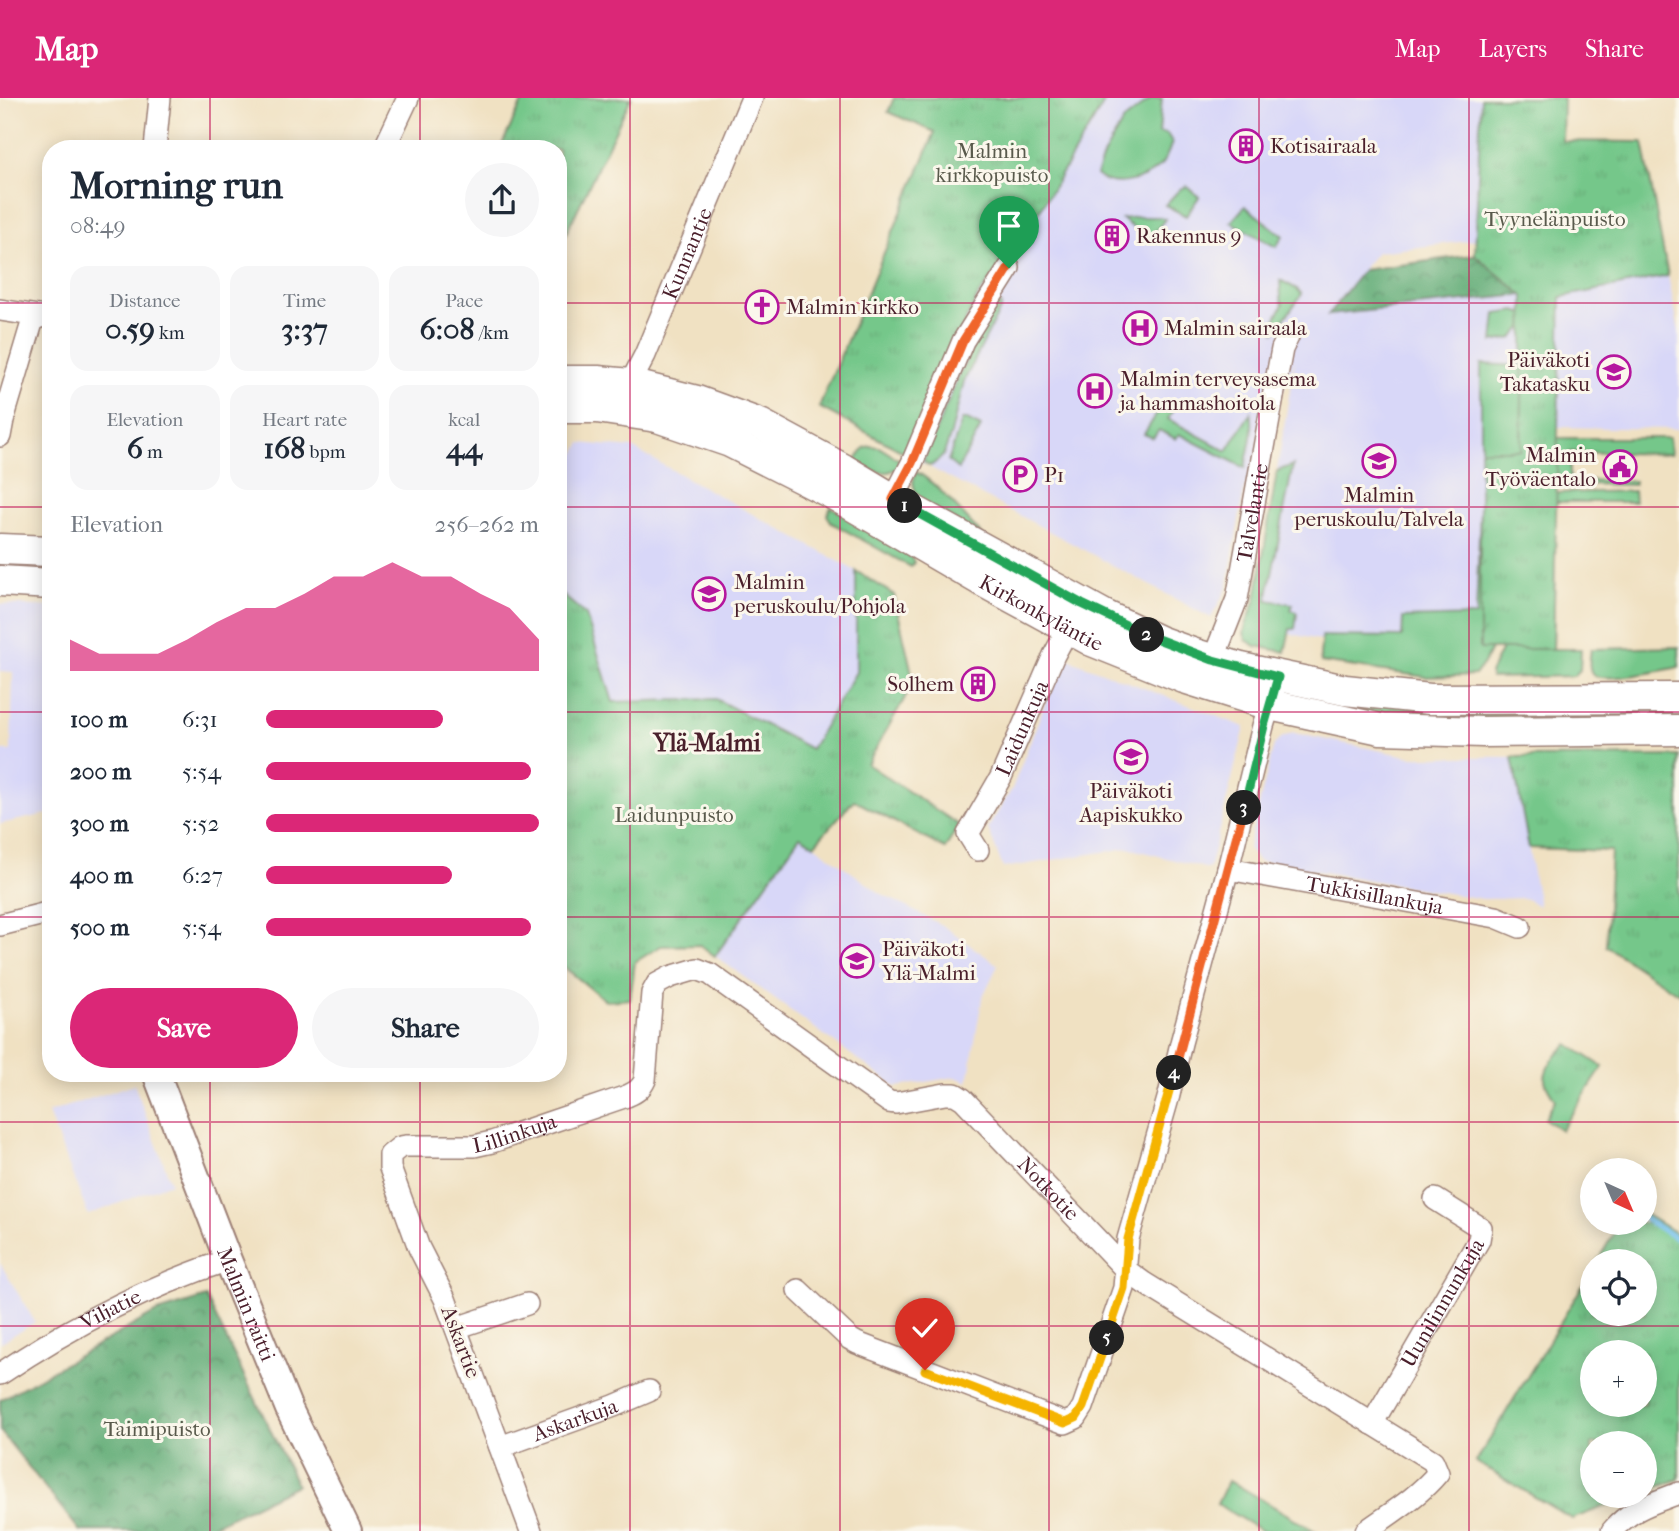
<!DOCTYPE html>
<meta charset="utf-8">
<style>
:root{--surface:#fff;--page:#f6f6f7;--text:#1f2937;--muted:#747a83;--accent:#db2777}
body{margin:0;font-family:"IM FELL French Canon",serif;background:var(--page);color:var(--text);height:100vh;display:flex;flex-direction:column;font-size:26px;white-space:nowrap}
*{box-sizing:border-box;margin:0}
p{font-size:23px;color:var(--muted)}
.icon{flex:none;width:38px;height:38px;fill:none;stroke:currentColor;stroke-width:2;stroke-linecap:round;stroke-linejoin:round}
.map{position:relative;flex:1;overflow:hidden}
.drawer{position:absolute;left:42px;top:42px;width:525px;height:942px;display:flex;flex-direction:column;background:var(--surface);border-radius:28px;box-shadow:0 4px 18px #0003}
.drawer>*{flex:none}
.needle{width:46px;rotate:136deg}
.fabs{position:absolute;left:1580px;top:1060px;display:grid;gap:14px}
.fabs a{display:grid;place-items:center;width:77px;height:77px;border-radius:50%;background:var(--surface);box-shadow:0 4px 18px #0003;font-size:35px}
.pin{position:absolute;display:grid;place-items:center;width:60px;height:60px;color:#fff;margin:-72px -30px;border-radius:50% 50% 50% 0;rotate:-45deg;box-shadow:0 0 7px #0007}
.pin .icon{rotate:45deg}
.km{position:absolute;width:35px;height:35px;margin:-18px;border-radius:50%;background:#222;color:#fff;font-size:19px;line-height:35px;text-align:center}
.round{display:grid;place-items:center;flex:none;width:74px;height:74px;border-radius:37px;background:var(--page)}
.head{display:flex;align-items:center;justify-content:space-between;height:119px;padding:0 28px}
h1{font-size:38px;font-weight:800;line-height:52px}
.metrics{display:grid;grid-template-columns:repeat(3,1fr);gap:10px;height:119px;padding:7px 28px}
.metrics div{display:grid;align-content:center;border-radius:18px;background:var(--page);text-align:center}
.metrics b{font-size:30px;font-weight:800}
.metrics small{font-size:19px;font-weight:400}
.metrics p{font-size:19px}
.chart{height:196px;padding:14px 28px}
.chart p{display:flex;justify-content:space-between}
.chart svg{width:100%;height:126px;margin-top:7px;fill:var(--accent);opacity:.7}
.action{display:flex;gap:14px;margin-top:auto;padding:14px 28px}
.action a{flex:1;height:80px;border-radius:42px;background:var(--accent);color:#fff;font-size:28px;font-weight:800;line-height:80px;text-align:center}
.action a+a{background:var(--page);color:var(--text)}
ul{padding:0 28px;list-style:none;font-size:23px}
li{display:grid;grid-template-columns:112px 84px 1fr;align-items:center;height:52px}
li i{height:18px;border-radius:9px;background:var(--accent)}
header{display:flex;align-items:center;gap:42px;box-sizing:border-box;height:98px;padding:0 35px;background:var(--accent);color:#fff}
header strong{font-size:33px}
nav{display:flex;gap:38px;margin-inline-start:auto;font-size:24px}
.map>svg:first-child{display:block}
.built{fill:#d8d7f8}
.grass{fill:#75c78a;stroke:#60735a;stroke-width:2}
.forest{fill:url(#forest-crowns);stroke:#556650;stroke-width:2}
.park{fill:url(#park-tufts);stroke:#60735a;stroke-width:2;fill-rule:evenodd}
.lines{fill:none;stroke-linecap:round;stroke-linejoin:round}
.stream{stroke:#76c1f0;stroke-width:5}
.minor-casing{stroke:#9d8076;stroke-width:24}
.tertiary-casing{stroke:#9d8076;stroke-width:30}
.secondary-casing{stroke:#9d8076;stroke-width:33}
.minor{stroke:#fff;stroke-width:21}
.tertiary{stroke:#fff;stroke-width:26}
.secondary{stroke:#fff;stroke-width:30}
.split-1-casing{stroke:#fff;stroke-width:14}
.split-2-casing{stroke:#fff;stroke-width:14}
.split-3-casing{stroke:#fff;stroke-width:14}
.split-4-casing{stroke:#fff;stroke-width:14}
.split-5-casing{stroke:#fff;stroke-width:14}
.split-6-casing{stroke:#fff;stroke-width:14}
.split-1{stroke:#f0652b;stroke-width:9}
.split-2{stroke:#22a559;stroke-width:9}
.split-3{stroke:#22a559;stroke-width:9}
.split-4{stroke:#f0652b;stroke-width:9}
.split-5{stroke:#f5b400;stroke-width:9}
.split-6{stroke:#f5b400;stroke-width:9}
.grid{fill:none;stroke:#c2185b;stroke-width:2;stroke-opacity:0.55}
.labels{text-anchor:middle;stroke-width:6;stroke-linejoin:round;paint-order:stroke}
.poi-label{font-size:21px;fill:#4a1f2b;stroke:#fbf7ec;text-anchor:start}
.park-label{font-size:21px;fill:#595a4c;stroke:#fbf7ec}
.street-label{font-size:21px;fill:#4a1f2b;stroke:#fbf7ec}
.quarter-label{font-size:24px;font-weight:bold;fill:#4a1f2b;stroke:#fbf7ec}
</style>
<header>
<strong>Map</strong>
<nav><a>Map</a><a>Layers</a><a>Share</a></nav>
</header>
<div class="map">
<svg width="1679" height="1433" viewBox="0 0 1679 1433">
<defs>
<pattern id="forest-crowns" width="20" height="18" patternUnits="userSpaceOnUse" patternTransform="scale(1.75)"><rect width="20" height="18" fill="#60ac76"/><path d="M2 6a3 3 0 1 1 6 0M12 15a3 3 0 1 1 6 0" fill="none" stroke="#518b61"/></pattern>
<pattern id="park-tufts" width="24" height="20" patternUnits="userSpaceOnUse" patternTransform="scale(1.75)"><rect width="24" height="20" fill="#75c78a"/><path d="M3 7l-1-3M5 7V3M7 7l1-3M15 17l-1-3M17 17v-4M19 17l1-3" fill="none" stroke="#67aa77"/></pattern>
</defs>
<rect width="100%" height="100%" fill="#fbf7ec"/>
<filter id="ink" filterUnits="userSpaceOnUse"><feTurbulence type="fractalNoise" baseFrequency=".0143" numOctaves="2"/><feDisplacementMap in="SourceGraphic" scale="14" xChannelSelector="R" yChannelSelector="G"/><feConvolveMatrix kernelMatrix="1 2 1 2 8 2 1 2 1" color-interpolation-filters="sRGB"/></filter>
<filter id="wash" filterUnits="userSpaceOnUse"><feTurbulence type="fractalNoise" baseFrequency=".00686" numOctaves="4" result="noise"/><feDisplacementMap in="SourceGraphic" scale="28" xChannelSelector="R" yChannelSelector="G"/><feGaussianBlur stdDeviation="1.57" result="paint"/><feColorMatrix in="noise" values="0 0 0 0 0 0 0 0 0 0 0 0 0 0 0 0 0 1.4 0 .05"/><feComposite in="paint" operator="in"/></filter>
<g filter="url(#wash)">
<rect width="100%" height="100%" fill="#f0e1c2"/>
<g class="built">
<polygon points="1107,0 1481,0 1475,142 1377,154 1363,171 1385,169 1524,197 1521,352 1480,353 1480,551 1365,552 1255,528 1256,501 1295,262 1244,392 1227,490 1211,520 920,364 955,243 978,198 1028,132"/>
<polygon points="1668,178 1679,234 1679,331 1558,329 1551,323 1554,201"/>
<polygon points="581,345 632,350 856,473 856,574 812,651 716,601 613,604 586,517 558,493 558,386"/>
<polygon points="0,506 51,509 51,715 0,726 0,653 11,653 13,574 0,573"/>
<polygon points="1063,559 1245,629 1209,771 1128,750 1003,770 988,730 1012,691"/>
<polygon points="1293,635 1412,659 1512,659 1539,808 1524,800 1483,801 1258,763 1248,750 1274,647 1281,640"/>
<polygon points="800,737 880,795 943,828 998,867 982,900 968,984 955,979 896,989 715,858"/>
<polygon points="134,986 171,1085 88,1117 48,1015"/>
<polygon points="0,1165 35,1224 0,1245"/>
</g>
<g class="grass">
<path d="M1152,0H1162L1159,35L1167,36L1172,44C1169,54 1166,62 1159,69C1143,83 1113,92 1096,77L1104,56L1123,23Z"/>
<polygon points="1187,88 1199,99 1186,118 1165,107 1180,91"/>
<polygon points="1245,108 1283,138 1276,149 1231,124"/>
<polygon points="1137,119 1160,119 1165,121 1149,142 1122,121"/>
<polygon points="1280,182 1297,191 1302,196 1275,234 1272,228 1283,206 1281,200"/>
<path d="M997,204L1001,207V210L964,283L951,336L943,358L932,367L929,368L923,363C946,309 967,255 997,204Z"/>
<polygon points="1516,213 1532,219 1513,240 1493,244 1496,216"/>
<polygon points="1523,245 1519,495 1484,565 1475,577 1426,579 1321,564 1320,558 1322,538 1402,539 1403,520 1476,518 1481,383 1481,266 1523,268"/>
<path d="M1166,306L1171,307L1173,312L1168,321L1227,353L1251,314C1255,332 1248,352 1245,370L1179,336L1176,341L1159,332L1153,340L1144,336L1162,308Z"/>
<polygon points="962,322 967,322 981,329 958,371 948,363"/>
<polygon points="1547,340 1669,340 1671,356 1570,354 1570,382 1634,383 1634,387 1569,386 1565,379 1546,379"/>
<path d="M870,348L879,349L901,363L903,366C887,381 872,373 853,366L864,350Z"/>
<polygon points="1293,367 1267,502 1293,506 1291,512 1297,514 1295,531 1290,531 1285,554 1256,548 1246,542 1244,535 1246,527 1256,501 1277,373"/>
<path d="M916,374C935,382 969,424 985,440L919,402L914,389L913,384Z"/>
<polygon points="1634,393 1635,404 1557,404 1552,399 1553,395"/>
<polygon points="831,409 904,450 914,464 911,469 832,425 827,417"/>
<polygon points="1555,452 1553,551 1581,551 1580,572 1574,578 1491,580 1490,575 1530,493"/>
<path d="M1679,549V569C1664,572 1605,585 1594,577C1587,572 1590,559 1591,551Z"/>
<polygon points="1334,600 1679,610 1679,623 1436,624 1331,610"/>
<polygon points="1228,1383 1237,1387 1315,1433 1262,1433 1217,1406"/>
</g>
<g class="forest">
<polygon points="1509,152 1524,197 1328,217 1363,172"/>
<polygon points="206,1199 297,1387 202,1433 80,1433 0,1333 0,1302 155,1215"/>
</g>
<g class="park">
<polygon points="524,0 631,0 558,152 558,51 500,51"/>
<polygon points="894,0 1107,0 1028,132 978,198 955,243 907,356 819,309 935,34 888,14"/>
<polygon points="1481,0 1563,0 1562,43 1643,44 1668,178 1561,199 1553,551 1480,551 1480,352 1521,352 1524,198 1475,157"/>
<polygon points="856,473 894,497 914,584 867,666 959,727 945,751 854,702 814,747 800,738 715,858 700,847 661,848 635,864 630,901 606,903 558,864 558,493 586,517 613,604 716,601 811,651 856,574"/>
<polygon points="1679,658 1679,896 1606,848 1611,753 1529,750 1512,659"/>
<path d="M1568,946L1603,969L1561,1032L1545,1021L1555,1002C1552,996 1545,988 1545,981C1545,967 1559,954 1568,946Z"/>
<path d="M1645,1116L1679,1137V1381L1645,1394V1346H1592V1398H1632L1572,1421L1476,1364L1592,1172V1216H1645V1164H1597L1620,1125H1645ZM1592,1255H1645V1307H1592Z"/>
</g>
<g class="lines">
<polyline class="stream" points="1645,1121 1679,1142"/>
</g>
</g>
<g filter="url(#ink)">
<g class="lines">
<defs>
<g id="minor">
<polyline points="155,51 160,0"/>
<polyline points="384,51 408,0"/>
<polyline points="0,212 51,220"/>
<path id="s1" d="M627,297L630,286L645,257L752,0"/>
<polyline points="0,338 3,322 34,218"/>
<polyline points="888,411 912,365 963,243 1009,170"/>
<path id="s2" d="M1209,572L1237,501L1273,299L1282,251L1288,239"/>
<path id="s3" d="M978,752L968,736L1001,679L1054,557L1074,520"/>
<path id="s4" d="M1228,771L1496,819L1520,829"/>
<polyline points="0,827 51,814"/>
<polyline points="798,1192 850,1241 857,1245 1065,1325 1076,1320 1083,1309 1124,1190 1128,1141 1169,997 1181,945 1228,771 1263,628 1278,579"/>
<polyline points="456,1230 527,1206"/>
<path id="s5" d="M0,1276C71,1228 147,1189 228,1162"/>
<path id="s6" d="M1372,1326L1479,1142L1481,1130L1435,1101"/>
<path id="s7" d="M500,1349L614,1308L649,1293"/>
<path id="s8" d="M531,1433L445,1201L419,1150L390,1070V1057L400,1049L406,1048H474L492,1044L627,998C636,994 641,991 645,982L652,895L657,886L670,879L697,871L710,876L889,1004L896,1005L945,996H955L963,1001L1126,1172L1144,1185L1433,1363L1438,1375C1418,1399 1391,1415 1366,1433"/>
<path d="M1612,1433C1630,1411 1653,1405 1679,1395"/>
</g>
<g id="tertiary">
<path id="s9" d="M156,975L228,1162L289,1311L348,1433"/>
</g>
<g id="secondary">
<polyline points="558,283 598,283 630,286 697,303 760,326 843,371 893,401 1104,517 1159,543 1192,555 1241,570 1345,592 1430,601 1679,600"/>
<path id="s10" d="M558,310H597L657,319L730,344L831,395L982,483L1092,543L1184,580L1270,607L1381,631L1483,634L1679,632"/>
<polyline points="0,451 51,453"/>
<polyline points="0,483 51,486"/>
</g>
</defs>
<use href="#minor" class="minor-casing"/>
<use href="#tertiary" class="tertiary-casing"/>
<use href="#secondary" class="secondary-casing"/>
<use href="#minor" class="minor"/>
<use href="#tertiary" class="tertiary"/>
<use href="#secondary" class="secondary"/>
</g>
</g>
<g class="lines" filter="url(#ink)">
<defs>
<polyline id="split-1" points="905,408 893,401 912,365 963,243 1009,170"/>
<polyline id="split-2" points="905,408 1082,506 1147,537"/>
<polyline id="split-3" points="1147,537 1213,562 1278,579 1264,628 1244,710"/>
<polyline id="split-4" points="1174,975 1244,710"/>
<polyline id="split-5" points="1107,1240 1124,1190 1128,1141 1174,975"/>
<polyline id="split-6" points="925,1272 1065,1325 1076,1320 1083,1309 1107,1240"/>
</defs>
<use href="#split-1" class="split-1-casing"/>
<use href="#split-2" class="split-2-casing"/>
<use href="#split-3" class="split-3-casing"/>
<use href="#split-4" class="split-4-casing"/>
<use href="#split-5" class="split-5-casing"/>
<use href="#split-6" class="split-6-casing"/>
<use href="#split-1" class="split-1"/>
<use href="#split-2" class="split-2"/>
<use href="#split-3" class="split-3"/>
<use href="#split-4" class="split-4"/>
<use href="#split-5" class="split-5"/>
<use href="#split-6" class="split-6"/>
</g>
<path class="grid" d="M210,0V51M420,0V51M630,0V1433M840,0V1433M1049,0V1433M1259,0V1433M1469,0V1433M0,205H51M558,205H1679M0,409H51M558,409H1679M0,614H51M558,614H1679M0,819H51M558,819H1679M210,975V1433M420,975V1433M0,1024H1679M0,1228H1679"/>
<defs>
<symbol id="building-ring" viewBox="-11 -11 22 22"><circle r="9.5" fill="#fbf7ec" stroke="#b5179e" stroke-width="1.5"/><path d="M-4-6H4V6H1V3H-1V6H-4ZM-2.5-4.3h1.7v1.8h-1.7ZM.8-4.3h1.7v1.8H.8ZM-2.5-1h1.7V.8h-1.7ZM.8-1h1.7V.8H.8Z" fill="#b5179e"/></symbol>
<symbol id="church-ring" viewBox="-11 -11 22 22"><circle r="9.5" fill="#fbf7ec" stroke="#b5179e" stroke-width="1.5"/><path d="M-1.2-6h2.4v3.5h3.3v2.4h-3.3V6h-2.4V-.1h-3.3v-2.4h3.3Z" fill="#b5179e"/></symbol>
<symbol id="hospital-ring" viewBox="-11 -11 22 22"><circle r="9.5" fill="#fbf7ec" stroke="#b5179e" stroke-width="1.5"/><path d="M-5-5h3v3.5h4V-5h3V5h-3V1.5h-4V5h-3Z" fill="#b5179e"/></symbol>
<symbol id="school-ring" viewBox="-11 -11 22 22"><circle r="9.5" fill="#fbf7ec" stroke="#b5179e" stroke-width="1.5"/><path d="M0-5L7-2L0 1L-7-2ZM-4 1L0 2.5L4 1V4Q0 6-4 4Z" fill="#b5179e"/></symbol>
<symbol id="civic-ring" viewBox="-11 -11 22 22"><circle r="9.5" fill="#fbf7ec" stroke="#b5179e" stroke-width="1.5"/><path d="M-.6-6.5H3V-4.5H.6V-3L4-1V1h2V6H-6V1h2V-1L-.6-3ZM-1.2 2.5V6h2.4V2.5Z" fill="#b5179e"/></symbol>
<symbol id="parking-ring" viewBox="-11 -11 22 22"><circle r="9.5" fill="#fbf7ec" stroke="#b5179e" stroke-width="1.5"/><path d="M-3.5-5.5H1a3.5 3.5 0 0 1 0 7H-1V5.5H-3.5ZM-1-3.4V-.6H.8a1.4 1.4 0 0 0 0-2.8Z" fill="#b5179e"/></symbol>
</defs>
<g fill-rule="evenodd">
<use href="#building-ring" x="1227" y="29" width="38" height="38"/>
<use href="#building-ring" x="1093" y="119" width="38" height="38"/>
<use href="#church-ring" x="743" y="190" width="38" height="38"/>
<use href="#hospital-ring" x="1121" y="211" width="38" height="38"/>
<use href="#school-ring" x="1595" y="255" width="38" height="38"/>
<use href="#hospital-ring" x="1076" y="274" width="38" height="38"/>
<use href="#school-ring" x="1360" y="344" width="38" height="38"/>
<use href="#civic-ring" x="1601" y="350" width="38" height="38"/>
<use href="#parking-ring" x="1001" y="358" width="38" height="38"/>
<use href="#school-ring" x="690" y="477" width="38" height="38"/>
<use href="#building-ring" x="959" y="567" width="38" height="38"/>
<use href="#school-ring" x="1112" y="640" width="38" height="38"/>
<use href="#school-ring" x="838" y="844" width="38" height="38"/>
</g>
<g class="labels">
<g class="poi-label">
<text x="1270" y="55">Kotisairaala</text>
<text x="1136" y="145">Rakennus 9</text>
<text x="786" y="216">Malmin kirkko</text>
<text x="1164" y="237">Malmin sairaala</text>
<text x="1590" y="269" text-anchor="end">Päiväkoti<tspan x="1590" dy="24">Takatasku</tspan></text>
<text x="1120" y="288">Malmin terveysasema<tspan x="1120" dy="24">ja hammashoitola</tspan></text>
<text x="1596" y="364" text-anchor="end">Malmin<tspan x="1596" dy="24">Työväentalo</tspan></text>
<text x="1044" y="384">P1</text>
<text x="1379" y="404" text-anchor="middle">Malmin<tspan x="1379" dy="24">peruskoulu/Talvela</tspan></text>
<text x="734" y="491">Malmin<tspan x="734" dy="24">peruskoulu/Pohjola</tspan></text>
<text x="954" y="593" text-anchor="end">Solhem</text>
<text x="1131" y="700" text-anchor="middle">Päiväkoti<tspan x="1131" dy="24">Aapiskukko</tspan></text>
<text x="882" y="858">Päiväkoti<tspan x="882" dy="24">Ylä-Malmi</tspan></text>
</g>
<g class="park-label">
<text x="992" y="60">Malmin<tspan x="992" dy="24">kirkkopuisto</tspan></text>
<text x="1555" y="128">Tyynelänpuisto</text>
<text x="674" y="724">Laidunpuisto</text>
<text x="157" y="1338">Taimipuisto</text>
</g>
<g class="street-label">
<text dy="7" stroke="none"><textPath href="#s1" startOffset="154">Kunnantie</textPath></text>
<text dy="7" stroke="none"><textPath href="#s2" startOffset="164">Talvelantie</textPath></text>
<text dy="7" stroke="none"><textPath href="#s10" startOffset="532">Kirkonkyläntie</textPath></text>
<text dy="7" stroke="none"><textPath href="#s3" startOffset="138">Laidunkuja</textPath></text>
<text dy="7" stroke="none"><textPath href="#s4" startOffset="149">Tukkisillankuja</textPath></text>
<text dy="7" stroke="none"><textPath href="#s8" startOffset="532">Lillinkuja</textPath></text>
<text dy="7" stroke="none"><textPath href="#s8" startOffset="1250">Notkotie</textPath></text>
<text dy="7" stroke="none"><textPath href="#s6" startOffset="140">Uunilinnunkuja</textPath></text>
<text dy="7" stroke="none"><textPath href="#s9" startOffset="248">Malmin raitti</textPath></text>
<text dy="7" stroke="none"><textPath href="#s5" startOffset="128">Viljatie</textPath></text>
<text transform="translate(461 1244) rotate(69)" y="7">Askartie</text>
<text dy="7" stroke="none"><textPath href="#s7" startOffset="80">Askarkuja</textPath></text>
</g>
<g class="quarter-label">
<text x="707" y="653">Ylä-Malmi</text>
</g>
</g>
</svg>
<div class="fabs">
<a><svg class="needle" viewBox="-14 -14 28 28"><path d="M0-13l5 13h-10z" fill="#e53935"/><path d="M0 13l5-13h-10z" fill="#747a83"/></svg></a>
<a><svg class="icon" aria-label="locate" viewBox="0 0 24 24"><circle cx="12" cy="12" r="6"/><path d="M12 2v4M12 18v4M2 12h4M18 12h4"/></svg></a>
<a>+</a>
<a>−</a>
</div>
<div class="pin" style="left:1009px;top:170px;background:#1e9e55"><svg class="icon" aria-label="arrive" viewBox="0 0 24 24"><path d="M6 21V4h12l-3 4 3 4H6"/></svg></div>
<div class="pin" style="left:925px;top:1272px;background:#d93025"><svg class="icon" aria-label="check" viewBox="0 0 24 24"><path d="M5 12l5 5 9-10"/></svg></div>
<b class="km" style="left:905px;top:408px">1</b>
<b class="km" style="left:1147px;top:537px">2</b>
<b class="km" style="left:1244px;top:710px">3</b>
<b class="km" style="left:1174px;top:975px">4</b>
<b class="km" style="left:1107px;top:1240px">5</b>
<section class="drawer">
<div class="head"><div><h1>Morning run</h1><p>08:49</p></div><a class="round"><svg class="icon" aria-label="share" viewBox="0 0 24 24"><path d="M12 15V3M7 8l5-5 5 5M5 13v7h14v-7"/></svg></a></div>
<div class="metrics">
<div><p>Distance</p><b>0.59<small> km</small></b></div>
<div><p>Time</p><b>3:37</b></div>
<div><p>Pace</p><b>6:08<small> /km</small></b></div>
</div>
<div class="metrics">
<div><p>Elevation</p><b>6<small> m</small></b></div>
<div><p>Heart rate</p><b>168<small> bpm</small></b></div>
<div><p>kcal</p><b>44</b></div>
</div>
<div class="chart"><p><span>Elevation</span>256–262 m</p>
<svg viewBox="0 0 160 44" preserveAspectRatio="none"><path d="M0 44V33L10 38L20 38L30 38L40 33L50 27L60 22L70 22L80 17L90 11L100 11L110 6L120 11L130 11L140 17L150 22L160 33V44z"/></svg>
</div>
<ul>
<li><b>100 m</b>6:31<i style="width:65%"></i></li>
<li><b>200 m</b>5:54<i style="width:97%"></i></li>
<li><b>300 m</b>5:52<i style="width:100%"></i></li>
<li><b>400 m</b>6:27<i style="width:68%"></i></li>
<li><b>500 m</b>5:54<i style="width:97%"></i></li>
</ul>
<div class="action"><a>Save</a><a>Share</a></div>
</section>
</div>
